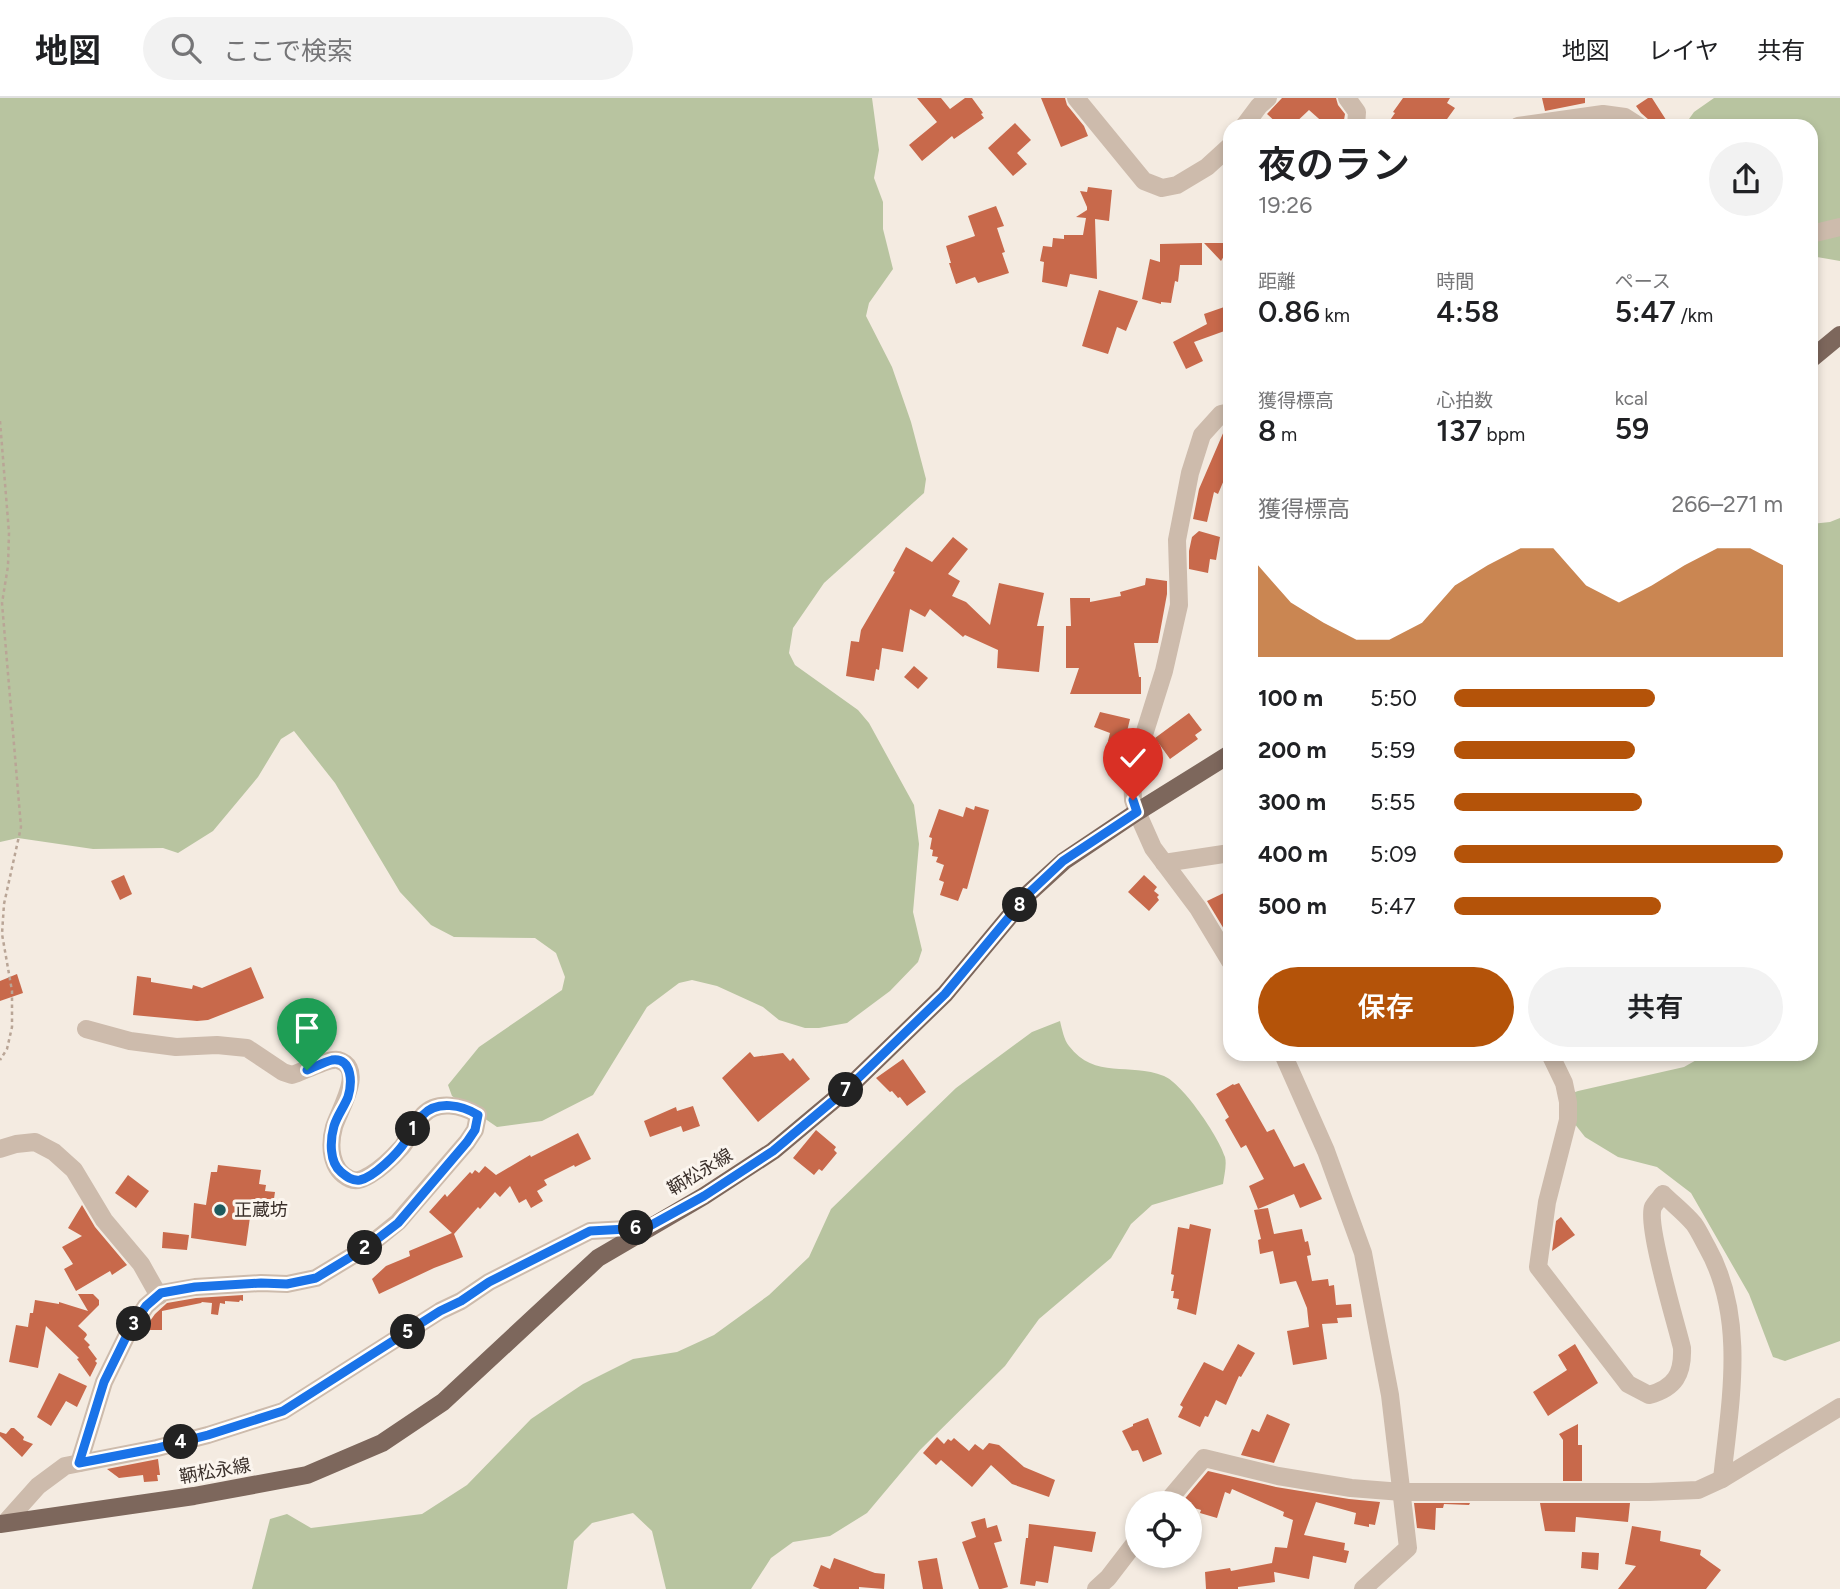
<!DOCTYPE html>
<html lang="ja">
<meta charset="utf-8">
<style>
:root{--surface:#fff;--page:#f2f2f2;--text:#202124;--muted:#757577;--line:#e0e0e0;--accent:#b45309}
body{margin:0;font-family:Figtree,"Noto Sans JP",sans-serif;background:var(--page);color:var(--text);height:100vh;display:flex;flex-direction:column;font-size:26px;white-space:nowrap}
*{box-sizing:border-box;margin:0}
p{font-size:23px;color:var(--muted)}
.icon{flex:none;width:38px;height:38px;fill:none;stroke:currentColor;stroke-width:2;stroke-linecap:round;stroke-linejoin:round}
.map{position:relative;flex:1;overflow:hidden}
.sheet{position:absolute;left:1223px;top:21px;width:595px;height:942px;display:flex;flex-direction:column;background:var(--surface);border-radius:21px;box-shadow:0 4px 10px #0003}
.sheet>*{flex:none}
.tools{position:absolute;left:1125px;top:1393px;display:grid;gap:14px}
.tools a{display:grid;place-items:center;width:77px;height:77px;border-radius:50%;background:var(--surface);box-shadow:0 4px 10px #0003;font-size:35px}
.pin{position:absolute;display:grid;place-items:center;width:60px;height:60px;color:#fff;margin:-72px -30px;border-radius:50% 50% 50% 0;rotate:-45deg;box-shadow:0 0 7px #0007}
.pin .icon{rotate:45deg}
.km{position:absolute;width:35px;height:35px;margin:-18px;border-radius:50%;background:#222;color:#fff;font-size:19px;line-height:35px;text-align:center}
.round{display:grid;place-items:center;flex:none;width:74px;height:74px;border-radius:37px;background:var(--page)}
.summary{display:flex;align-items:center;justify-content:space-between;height:119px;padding:0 35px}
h1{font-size:38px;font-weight:600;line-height:52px}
.metrics{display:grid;grid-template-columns:repeat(3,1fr);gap:10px;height:119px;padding:7px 35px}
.metrics div{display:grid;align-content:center}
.metrics b{font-size:30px;font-weight:600}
.metrics small{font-size:19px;font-weight:400}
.metrics p{font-size:19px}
.chart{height:196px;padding:14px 35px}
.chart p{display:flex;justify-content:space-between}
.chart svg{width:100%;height:126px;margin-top:7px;fill:var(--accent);opacity:.7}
.action{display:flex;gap:14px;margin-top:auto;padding:14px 35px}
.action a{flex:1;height:80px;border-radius:42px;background:var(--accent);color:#fff;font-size:28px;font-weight:600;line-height:80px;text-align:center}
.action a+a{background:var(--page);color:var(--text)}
ul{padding:0 35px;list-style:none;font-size:23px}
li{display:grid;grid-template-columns:112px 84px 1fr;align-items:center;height:52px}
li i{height:18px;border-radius:9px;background:var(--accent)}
header{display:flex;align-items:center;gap:42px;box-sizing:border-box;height:98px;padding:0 35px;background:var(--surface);border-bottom:2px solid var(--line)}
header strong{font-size:33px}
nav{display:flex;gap:38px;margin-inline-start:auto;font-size:24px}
.search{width:490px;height:63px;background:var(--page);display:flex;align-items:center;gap:18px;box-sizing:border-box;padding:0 24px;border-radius:38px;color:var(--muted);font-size:26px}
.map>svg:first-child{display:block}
.green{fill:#b8c4a0}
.building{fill:#c8694b}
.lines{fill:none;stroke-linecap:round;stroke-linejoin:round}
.path{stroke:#b9a596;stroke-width:2.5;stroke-dasharray:3.5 3.5;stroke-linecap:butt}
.minor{stroke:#cdbbac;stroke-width:18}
.major{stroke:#7d675c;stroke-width:18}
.route-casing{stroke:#fff;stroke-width:14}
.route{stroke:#1a73e8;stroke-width:9}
.poi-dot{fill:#1f5a5e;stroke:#fbf5ee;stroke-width:2.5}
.labels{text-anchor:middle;stroke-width:6;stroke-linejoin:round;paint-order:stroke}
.street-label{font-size:18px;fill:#3b302b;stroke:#fbf5ee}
.poi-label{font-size:18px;fill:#3b302b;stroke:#fbf5ee;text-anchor:start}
</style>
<header>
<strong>地図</strong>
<div class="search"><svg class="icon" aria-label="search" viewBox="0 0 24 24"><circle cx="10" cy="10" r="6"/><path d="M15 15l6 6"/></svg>ここで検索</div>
<nav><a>地図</a><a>レイヤ</a><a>共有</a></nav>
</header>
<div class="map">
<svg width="1840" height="1491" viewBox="0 0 1840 1491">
<rect width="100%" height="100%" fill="#f4ebe1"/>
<g class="green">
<polygon points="0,0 872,0 879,52 874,80 883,104 883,131 893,171 869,205 866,218 892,269 911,324 926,381 924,395 824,485 793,530 789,555 795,567 858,612 869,625 914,707 919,746 913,814 922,852 918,864 890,893 847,925 819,930 805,930 779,922 763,909 717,888 692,882 679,885 647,909 593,997 542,1023 497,1029 452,998 448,987 479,949 562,892 565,879 556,855 535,840 454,839 431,827 400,794 335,685 294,633 281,641 258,679 213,733 178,755 163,750 93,751 18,740 0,744"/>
<polygon points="1714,0 1840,0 1840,163 1817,159 1811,156 1811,28 1684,28 1694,14"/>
<polygon points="1840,420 1840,1243 1785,1263 1773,1259 1749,1196 1691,1095 1657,1069 1618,1059 1585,1039 1560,1007 1567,997 1578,993 1684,969 1707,956 1811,956 1811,426 1830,424"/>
<path d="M1060,923C1062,931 1064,942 1069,948C1095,982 1129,964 1164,978C1183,986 1219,1039 1225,1059C1227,1067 1224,1078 1223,1086L1152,1107L1131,1126L1111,1160L1039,1221L1005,1268L920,1352L867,1415L830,1438L793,1444L771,1460L751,1491H666L652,1433L633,1415L592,1425L574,1443L567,1491H252L270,1421L287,1416L311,1430L422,1416L467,1387L531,1321L583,1286L633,1261L677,1254L714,1237L769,1197L809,1159L831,1111L956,990L1032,934Z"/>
</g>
<g class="building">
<polygon points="917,0 941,0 950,11 965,0 972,0 983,15 981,16 984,20 954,41 952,38 922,63 909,47 937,24"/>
<polygon points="1041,0 1065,0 1067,7 1084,28 1088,38 1061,49"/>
<polygon points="1282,0 1336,0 1338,7 1345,16 1343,28 1327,28 1309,12 1292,28 1280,28 1267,16"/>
<polygon points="1403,0 1450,0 1447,5 1455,10 1442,28 1386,28 1395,15 1393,14"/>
<polygon points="1542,0 1585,0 1585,5 1545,13"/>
<polygon points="1648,0 1652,0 1670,28 1650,28 1649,22 1641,15 1636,8"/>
<polygon points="1015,25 1031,42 1017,55 1027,66 1013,78 988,50"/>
<polygon points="1088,89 1112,92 1109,123 1095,121 1097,181 1070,176 1067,189 1042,184 1044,164 1040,163 1043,148 1052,149 1053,140 1064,141 1064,137 1083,137 1086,120 1076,119 1087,112 1087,109 1080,93 1087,94"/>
<polygon points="996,108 1004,128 997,130 1005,154 1002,155 1009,175 978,185 975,179 956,186 949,165 951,165 946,148 975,138 968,118"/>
<polygon points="1202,145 1202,167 1180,167 1178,184 1175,183 1171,205 1161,204 1161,206 1142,201 1150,161 1160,164 1160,146"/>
<polygon points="1204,145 1230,145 1230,148 1221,163"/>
<polygon points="1099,192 1138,203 1126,233 1117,229 1108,256 1082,248"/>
<polygon points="1230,207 1230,231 1194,244 1203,263 1186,271 1173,244 1207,226 1204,216"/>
<polygon points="1227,326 1230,326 1230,368 1218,396 1214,394 1207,424 1193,421 1199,391"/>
<polygon points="1199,433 1220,439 1216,462 1210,461 1208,475 1189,471 1189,453 1192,439"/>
<polygon points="953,439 968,451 948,476 960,483 952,498 966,504 990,527 999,485 1044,495 1037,528 1044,528 1039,574 997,570 998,552 965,537 963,539 930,511 925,519 910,511 903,554 882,550 879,572 876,571 874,583 846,578 851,543 859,544 861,532 895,474 893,473 906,449 932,464"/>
<polygon points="1146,480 1167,483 1167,496 1158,545 1134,545 1139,579 1141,579 1141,596 1070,596 1079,570 1066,570 1066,528 1071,528 1070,500 1090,500 1090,504 1121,498 1120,494 1145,487"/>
<polygon points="914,568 928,580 918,591 904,579"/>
<polygon points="1100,614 1130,621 1124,646 1108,643 1110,635 1094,629"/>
<polygon points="1189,615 1202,632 1195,637 1198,641 1170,661 1155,640"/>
<polygon points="975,708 989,712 967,791 963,790 958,803 940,797 944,784 939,782 944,767 936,764 938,759 932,758 933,752 930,751 932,740 929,739 939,711 963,719 966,709 974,712"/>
<polygon points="124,777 132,796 120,802 111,783"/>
<polygon points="1144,777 1157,789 1154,793 1159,797 1157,799 1159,802 1149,813 1128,794"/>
<polygon points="1230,792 1230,841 1207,803"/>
<polygon points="251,869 264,900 208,922 197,923 133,917 137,878 151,880 151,884 192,891 193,887 202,890"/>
<polygon points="17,876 23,895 0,903 0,883"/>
<polygon points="750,954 754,959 783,955 790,963 793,960 810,981 758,1024 722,980"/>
<polygon points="903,961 926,994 907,1008 900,999 898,1000 892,993 890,994 876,980"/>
<polygon points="1239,985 1267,1034 1274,1031 1294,1069 1304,1065 1322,1101 1300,1110 1294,1096 1258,1111 1249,1088 1264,1081 1246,1047 1241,1050 1225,1022 1229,1019 1216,996 1233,986 1234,987"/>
<polygon points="693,1008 700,1028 683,1034 681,1028 650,1039 644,1023 676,1009 677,1013"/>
<polygon points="816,1032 836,1049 834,1052 837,1055 822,1073 819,1071 814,1077 793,1060"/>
<polygon points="578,1035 591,1061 575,1069 574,1067 544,1082 547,1087 537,1093 543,1103 531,1110 526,1101 519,1105 510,1088 500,1099 495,1094 480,1111 478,1109 454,1136 463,1159 434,1170 379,1196 372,1181 386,1168 410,1158 409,1153 452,1135 429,1114 445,1096 447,1099 470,1074 472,1076 475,1072 479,1075 485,1068 496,1077 530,1057 531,1059"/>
<polygon points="218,1067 261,1072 259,1086 266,1087 265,1093 275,1094 272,1114 251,1112 246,1148 191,1140 194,1105 206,1107 211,1074 217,1074"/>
<polygon points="128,1077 149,1093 136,1110 115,1095"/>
<polygon points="82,1107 95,1129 127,1167 112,1177 110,1173 76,1193 64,1171 73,1166 62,1149 82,1138 68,1130"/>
<polygon points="1268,1110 1274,1136 1302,1131 1305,1144 1308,1143 1311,1157 1307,1158 1312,1183 1328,1181 1329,1188 1334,1187 1336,1207 1351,1206 1352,1219 1337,1220 1338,1225 1322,1226 1327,1261 1293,1267 1287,1233 1309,1229 1307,1210 1296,1183 1280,1186 1273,1153 1260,1156 1258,1142 1261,1141 1254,1112"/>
<polygon points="1561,1119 1575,1137 1552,1153 1556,1123"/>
<polygon points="1190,1126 1211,1131 1196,1217 1177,1211 1179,1201 1173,1200 1174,1193 1171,1193 1174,1177 1171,1176 1178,1129 1189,1131"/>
<polygon points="163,1134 189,1137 187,1152 162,1150"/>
<polygon points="78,1196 93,1196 99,1202 99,1207 78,1228 86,1235 87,1237 84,1241 90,1247 88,1249 97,1261 95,1263 97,1265 90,1279 77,1261 79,1260 46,1228 38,1270 9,1264 16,1227 28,1229 30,1215 33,1215 35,1202 59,1206 59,1204 88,1213"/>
<polygon points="243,1197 243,1203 240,1202 239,1204 225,1203 225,1206 220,1205 218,1217 211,1216 212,1205 202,1204 201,1205 162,1213 162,1232 146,1232 145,1230 155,1216 167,1205 196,1200"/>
<polygon points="1238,1246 1255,1255 1241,1279 1239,1278 1226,1307 1216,1302 1208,1319 1205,1318 1200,1329 1178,1319 1183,1309 1180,1307 1204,1264 1223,1273"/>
<polygon points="1575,1246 1598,1285 1548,1318 1533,1294 1567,1272 1558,1257"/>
<polygon points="59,1275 87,1288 77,1309 66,1303 51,1328 37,1319"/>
<polygon points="1267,1316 1290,1326 1274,1365 1241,1357 1252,1331 1259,1334"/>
<polygon points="1148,1320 1162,1356 1143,1364 1138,1352 1132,1353 1122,1333 1133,1328 1133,1326"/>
<polygon points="1578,1326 1578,1347 1582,1347 1582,1383 1563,1383 1563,1342 1559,1336"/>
<polygon points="11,1330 14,1330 24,1339 23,1342 33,1346 22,1359 0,1338 0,1334 6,1336"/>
<polygon points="937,1339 944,1346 948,1341 951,1343 954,1340 969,1353 975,1346 983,1352 989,1345 999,1347 1024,1369 1055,1382 1049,1399 1012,1386 991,1367 972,1389 941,1362 936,1367 923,1355"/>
<polygon points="158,1361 160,1377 157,1377 158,1383 144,1384 143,1377 119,1380 107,1371"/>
<polygon points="1208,1373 1276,1389 1349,1401 1380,1404 1375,1427 1369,1426 1369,1429 1354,1426 1356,1415 1316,1404 1304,1437 1345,1445 1344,1452 1349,1453 1346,1465 1313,1458 1309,1481 1274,1474 1275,1484 1238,1489 1238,1491 1206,1491 1205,1474 1230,1470 1231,1473 1272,1465 1275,1449 1287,1450 1293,1422 1283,1418 1284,1414 1232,1391 1230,1396 1225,1394 1217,1420 1200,1415 1201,1412 1191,1409 1190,1405 1182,1404"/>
<polygon points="1414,1405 1470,1405 1469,1407 1444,1406 1443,1410 1436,1410 1435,1432 1417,1430"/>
<polygon points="1540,1405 1630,1405 1628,1424 1576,1419 1575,1434 1545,1433"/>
<polygon points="985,1420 987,1430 997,1427 1002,1443 994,1445 1008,1489 1001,1491 979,1491 962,1444 976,1439 971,1424"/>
<polygon points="1029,1426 1096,1434 1092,1454 1054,1448 1048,1485 1036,1483 1035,1488 1020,1486 1026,1440 1028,1440"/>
<polygon points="1632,1428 1661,1433 1660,1443 1701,1452 1700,1457 1721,1472 1706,1491 1618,1491 1636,1468 1625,1466"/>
<polygon points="1582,1454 1599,1455 1598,1472 1581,1470"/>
<polygon points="834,1460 875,1475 885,1476 884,1491 859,1489 859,1491 820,1491 813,1488 821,1467 830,1471"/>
<polygon points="937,1460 943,1491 923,1491 918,1463"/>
</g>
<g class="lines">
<polyline class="path" points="0,323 9,435 8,468 2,505 21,729 4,806 2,836 12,893 12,929 7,951 0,962"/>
<g class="minor">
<polyline points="1076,0 1144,83 1162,90 1177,87 1207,69 1230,48"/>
<polyline points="1347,0 1357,14 1356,28"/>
<polyline points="1244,28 1259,8 1268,0"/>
<polyline points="1518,28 1603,16 1625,19 1639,28"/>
<polyline points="1811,136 1840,129"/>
<polyline points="1230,314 1221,316 1202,337 1190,375 1177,442 1179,507 1164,573 1132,675 1133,702 1137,714 1153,750 1198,810 1230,863"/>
<polyline points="1164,765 1230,755"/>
<polyline points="1283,956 1326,1053 1363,1155 1390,1297 1408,1450 1363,1491"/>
<path d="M1550,956L1564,985L1568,1004V1022L1547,1104L1538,1169L1628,1286L1649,1297C1675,1290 1683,1276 1682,1250C1676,1225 1646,1127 1653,1109C1655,1105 1660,1100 1663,1096C1673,1106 1685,1115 1694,1126C1699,1133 1703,1142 1707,1149C1747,1220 1730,1305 1722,1381"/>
<polyline points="0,1051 16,1046 35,1044 54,1054 74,1072 104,1122 141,1166 159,1198"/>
<path d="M79,1365L104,1284L128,1235L146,1208L161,1195L195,1189L261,1185L287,1186L316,1180L367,1149L398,1124L467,1044L475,1032L478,1017C462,1007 437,1002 423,1017C414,1026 410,1039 402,1049C393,1059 382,1070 370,1077C363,1081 357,1084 350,1081C330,1072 329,1047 334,1029C338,1014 367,970 338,962C329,960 302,974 292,977L283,974L247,950L217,947L176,949L130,943L86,931"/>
<polyline points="1166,1405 1204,1360 1278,1378 1351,1390 1402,1394 1649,1394 1698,1392 1722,1381 1840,1309"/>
<polyline points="5,1425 38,1388 65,1368 157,1350 208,1337 283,1313 440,1213 461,1203 489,1184 590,1133 646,1130"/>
<polyline points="1096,1491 1108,1480 1138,1441"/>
</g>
<g class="major">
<polyline points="1811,261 1840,237"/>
<polyline points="0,1426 194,1398 307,1377 382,1345 443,1304 598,1160 704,1098 773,1053 847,991 945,896 1029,795 1064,763 1137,714 1230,656"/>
</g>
</g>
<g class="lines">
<defs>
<path id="route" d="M307,972C315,969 324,964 332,962C353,959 352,986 348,999C344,1009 337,1018 334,1028C330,1042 329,1064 341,1074C347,1079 352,1083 360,1082C374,1079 397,1056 405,1044C411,1036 415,1025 423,1017C437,1002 462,1007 478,1017L475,1032L467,1044L398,1125L367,1149L316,1180L287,1186L261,1185L195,1189L161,1195L146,1208L128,1235L104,1284L79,1365L157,1350L208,1337L283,1313L440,1213L461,1203L489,1184L590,1133L646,1130L704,1098L773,1053L847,991L945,896L1029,795L1063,763L1137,714L1133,702"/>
</defs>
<use href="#route" class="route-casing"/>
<use href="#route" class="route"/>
</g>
<circle class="poi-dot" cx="220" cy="1112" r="7"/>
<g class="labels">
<g class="street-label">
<text transform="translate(700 1074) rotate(-31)" y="6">鞆松永線</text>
<text transform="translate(215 1373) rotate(-10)" y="6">鞆松永線</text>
</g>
<g class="poi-label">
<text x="234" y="1118">正蔵坊</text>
</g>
</g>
</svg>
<div class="tools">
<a><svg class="icon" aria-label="locate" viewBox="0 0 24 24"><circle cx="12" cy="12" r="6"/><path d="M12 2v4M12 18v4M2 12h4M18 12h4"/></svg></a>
</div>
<div class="pin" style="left:307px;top:972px;background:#1e9e55"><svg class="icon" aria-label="arrive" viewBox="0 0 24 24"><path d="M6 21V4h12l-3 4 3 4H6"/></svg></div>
<div class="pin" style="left:1133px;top:702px;background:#d93025"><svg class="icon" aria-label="check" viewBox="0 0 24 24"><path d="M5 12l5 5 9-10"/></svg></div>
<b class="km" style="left:413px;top:1031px">1</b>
<b class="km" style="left:365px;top:1150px">2</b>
<b class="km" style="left:134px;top:1226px">3</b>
<b class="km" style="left:181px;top:1344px">4</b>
<b class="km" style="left:408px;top:1234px">5</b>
<b class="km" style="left:636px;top:1130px">6</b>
<b class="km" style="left:846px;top:992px">7</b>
<b class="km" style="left:1020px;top:807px">8</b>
<section class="sheet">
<div class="summary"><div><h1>夜のラン</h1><p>19:26</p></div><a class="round"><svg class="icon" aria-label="share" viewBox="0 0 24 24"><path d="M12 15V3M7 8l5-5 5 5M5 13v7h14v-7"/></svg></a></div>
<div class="metrics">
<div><p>距離</p><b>0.86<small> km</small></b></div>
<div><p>時間</p><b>4:58</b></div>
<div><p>ペース</p><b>5:47<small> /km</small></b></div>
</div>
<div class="metrics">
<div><p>獲得標高</p><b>8<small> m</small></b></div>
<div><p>心拍数</p><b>137<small> bpm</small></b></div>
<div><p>kcal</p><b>59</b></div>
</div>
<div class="chart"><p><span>獲得標高</span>266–271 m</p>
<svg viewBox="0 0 160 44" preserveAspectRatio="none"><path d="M0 44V12L10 25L20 32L30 38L40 38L50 32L60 19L70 12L80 6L90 6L100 19L110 25L120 19L130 12L140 6L150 6L160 12V44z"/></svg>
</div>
<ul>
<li><b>100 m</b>5:50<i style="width:61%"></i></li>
<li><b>200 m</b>5:59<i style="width:55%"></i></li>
<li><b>300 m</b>5:55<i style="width:57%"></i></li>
<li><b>400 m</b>5:09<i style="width:100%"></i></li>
<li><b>500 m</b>5:47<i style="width:63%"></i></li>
</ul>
<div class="action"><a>保存</a><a>共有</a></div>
</section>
</div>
